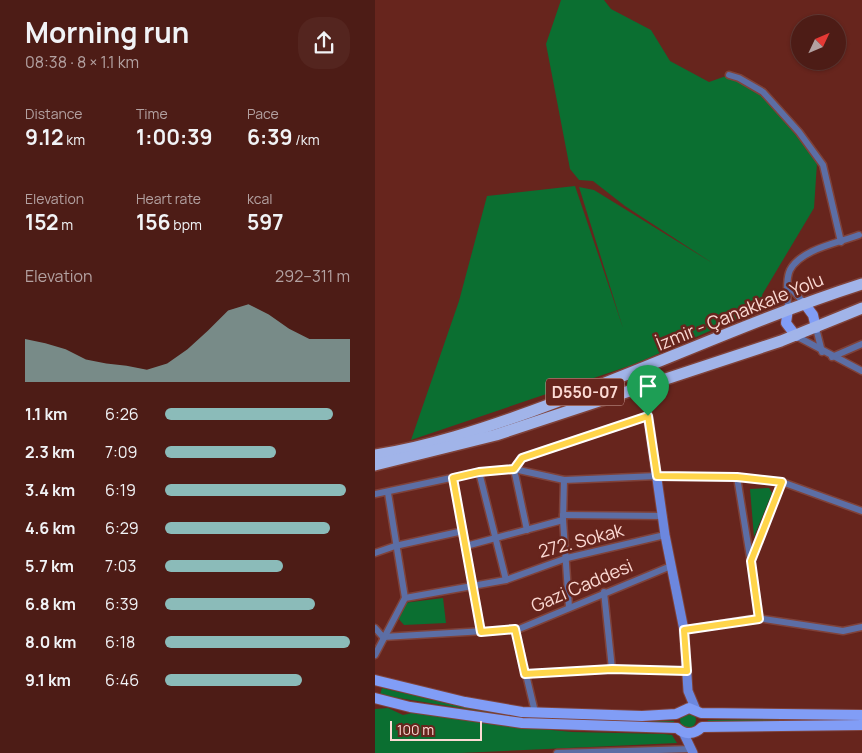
<!DOCTYPE html>
<meta charset="utf-8">
<style>
:root{--surface:#4d1c16;--page:#54251f;--text:#f1f3f6;--muted:#b3a1a1;--line:#643a35;--accent:#8bbbb9}
body{margin:0;font-family:Manrope,sans-serif;background:var(--page);color:var(--text);height:100vh;display:flex;flex-direction:column;font-size:19px;white-space:nowrap}
*{box-sizing:border-box;margin:0}
p{font-size:16px;color:var(--muted)}
.icon{flex:none;width:28px;height:28px;fill:none;stroke:currentColor;stroke-width:2;stroke-linecap:round;stroke-linejoin:round}
.map{position:relative;flex:1;overflow:hidden}
.details{display:flex;flex-direction:column;background:var(--surface);width:375px}
.details>*{flex:none}
.needle{width:32px;rotate:46deg}
.fabs{position:absolute;left:416px;top:15px;display:grid;gap:10px}
.fabs a{display:grid;place-items:center;width:55px;height:55px;border-radius:50%;background:var(--surface);box-shadow:0 1px 4px #0004,0 0 0 1px var(--line);font-size:25px}
.scale{position:absolute;left:15px;bottom:12px;width:92px;box-sizing:border-box;padding-left:5px;border:2px solid #fcdad4;border-top:0;font-size:14px;line-height:18px;white-space:nowrap;color:#fcdad4;-webkit-text-stroke:4px #67251d;paint-order:stroke}
.pin{position:absolute;display:grid;place-items:center;width:42px;height:42px;color:#fff;margin:-51px -21px;border-radius:50% 50% 50% 0;rotate:-45deg;box-shadow:0 0 5px #0007}
.pin .icon{rotate:45deg}
.round{display:grid;place-items:center;flex:none;width:52px;height:52px;border-radius:20px;background:var(--page)}
.headline{display:flex;align-items:center;justify-content:space-between;height:85px;padding:0 25px}
h1{font-size:28px;font-weight:700;line-height:38px}
.figures{display:grid;grid-template-columns:repeat(3,1fr);gap:8px;height:85px;padding:5px 25px}
.figures div{display:grid;align-content:center}
.figures b{font-size:21px;font-weight:700}
.figures small{font-size:14px;font-weight:400}
.figures p{font-size:14px}
.chart{height:140px;padding:10px 25px}
.chart p{display:flex;justify-content:space-between}
.chart svg{width:100%;height:90px;margin-top:5px;fill:var(--accent);opacity:.7}
ul{padding:0 25px;list-style:none;font-size:16px}
li{display:grid;grid-template-columns:80px 60px 1fr;align-items:center;height:38px}
li i{height:12px;border-radius:6px;background:var(--accent)}
main{display:flex;flex:1;min-height:0}
.map>svg:first-child{display:block}
.green{fill:#0b6f31}
.lines{fill:none;stroke-linecap:round;stroke-linejoin:round}
.street-casing{stroke:#7f423a;stroke-width:9}
.secondary-casing{stroke:#7f423a;stroke-width:11}
.primary-casing{stroke:#7f423a;stroke-width:12}
.highway-casing{stroke:#7f423a;stroke-width:14}
.street{stroke:#5c6ea5;stroke-width:6}
.secondary{stroke:#6c87de;stroke-width:9}
.primary{stroke:#819df6;stroke-width:10}
.highway{stroke:#a1b4e9;stroke-width:11}
.route-casing{stroke:#fff;stroke-width:10}
.route{stroke:#ffd54a;stroke-width:6}
.labels{text-anchor:middle;stroke-width:5;stroke-linejoin:round;paint-order:stroke}
.shield{fill:#67251d;stroke:#cfa49d;stroke-width:1}
.shield-label{font-size:16px;font-weight:bold;fill:#fcdad4}
.street-label{font-size:18px;fill:#fcdad4;stroke:#67251d}
</style>
<main>
<section class="details">
<div class="headline"><div><h1>Morning run</h1><p>08:38 · 8 × 1.1 km</p></div><a class="round"><svg class="icon" aria-label="share" viewBox="0 0 24 24"><path d="M12 15V3M7 8l5-5 5 5M5 13v7h14v-7"/></svg></a></div>
<div class="figures">
<div><p>Distance</p><b>9.12<small> km</small></b></div>
<div><p>Time</p><b>1:00:39</b></div>
<div><p>Pace</p><b>6:39<small> /km</small></b></div>
</div>
<div class="figures">
<div><p>Elevation</p><b>152<small> m</small></b></div>
<div><p>Heart rate</p><b>156<small> bpm</small></b></div>
<div><p>kcal</p><b>597</b></div>
</div>
<div class="chart"><p><span>Elevation</span>292–311 m</p>
<svg viewBox="0 0 160 44" preserveAspectRatio="none"><path d="M0 44V23L10 25L20 28L30 33L40 35L50 36L60 38L70 35L80 28L90 19L100 9L110 6L120 11L130 18L140 23L150 23L160 23V44z"/></svg>
</div>
<ul>
<li><b>1.1 km</b>6:26<i style="width:91%"></i></li>
<li><b>2.3 km</b>7:09<i style="width:60%"></i></li>
<li><b>3.4 km</b>6:19<i style="width:98%"></i></li>
<li><b>4.6 km</b>6:29<i style="width:89%"></i></li>
<li><b>5.7 km</b>7:03<i style="width:64%"></i></li>
<li><b>6.8 km</b>6:39<i style="width:81%"></i></li>
<li><b>8.0 km</b>6:18<i style="width:100%"></i></li>
<li><b>9.1 km</b>6:46<i style="width:74%"></i></li>
</ul>
</section>
<div class="map">
<svg width="487" height="753" viewBox="0 0 487 753">
<rect width="100%" height="100%" fill="#67251d"/>
<g class="green">
<polygon points="186,0 229,0 236,9 276,30 295,61 334,82 354,75 388,92 442,163 439,208 387,295 391,306 260,364 36,440 84,301 112,196 200,186 248,328 204,187 219,190 339,264 250,206 218,181 204,180 195,169 171,44"/>
<polygon points="394,488 397,493 379,537 375,489"/>
<polygon points="68,598 71,623 29,625 22,617 29,603"/>
<path d="M7,688C55,699 104,711 153,716C202,721 250,721 299,721V723L153,719L5,695Z"/>
<polygon points="13,708 28,715 41,712 116,724 197,732 289,734 297,735 302,743 84,753 0,753 0,709"/>
<circle cx="313" cy="720" r="8"/>
<polygon points="487,718 487,721 332,722 333,720"/>
</g>
<g class="lines">
<defs>
<g id="street">
<polyline points="354,75 364,78 388,92 424,132 448,165 466,242"/>
<polyline points="413,285 429,303"/>
<path d="M413,309C413,297 410,281 415,270C426,249 463,243 484,235"/>
<polyline points="441,328 447,352"/>
<polyline points="421,336 487,371"/>
<polyline points="457,357 487,344"/>
<polyline points="104,472 131,580"/>
<polyline points="362,477 385,619"/>
<polyline points="78,478 106,631"/>
<polyline points="189,480 188,520 194,607"/>
<polyline points="13,493 30,598"/>
<polyline points="0,494 104,472 139,469 189,480 282,476 362,477 407,482 487,511"/>
<polyline points="188,515 288,516"/>
<polyline points="152,530 139,469 147,458 273,416"/>
<polyline points="91,546 188,520"/>
<polyline points="0,553 20,546 88,531"/>
<polyline points="376,559 407,482"/>
<polyline points="229,592 237,669"/>
<polyline points="0,628 8,637"/>
<polyline points="140,629 160,712"/>
<polyline points="309,630 382,618 468,631 487,627"/>
<polyline points="8,637 144,629 296,566"/>
<polyline points="0,655 30,598 131,580 192,558 290,535"/>
<polyline points="149,674 237,669 312,671"/>
<polyline points="182,753 317,749"/>
</g>
<g id="secondary">
<polyline points="273,416 290,535 309,630 313,691 321,710"/>
<polyline points="308,732 318,753"/>
</g>
<g id="primary">
<polyline points="429,303 438,315 441,328"/>
<polyline points="413,309 411,323 421,336"/>
<polyline points="0,680 90,702 147,712 267,716 301,714 314,708 326,713 487,715"/>
<path d="M0,698L35,707L147,723L302,728C310,735 319,735 327,727L487,725"/>
</g>
<g id="highway">
<path d="M0,455C53,447 107,429 157,411C268,371 375,320 487,284"/>
<polyline points="0,465 121,435 406,341 487,308"/>
</g>
</defs>
<use href="#street" class="street-casing"/>
<use href="#secondary" class="secondary-casing"/>
<use href="#primary" class="primary-casing"/>
<use href="#highway" class="highway-casing"/>
<use href="#street" class="street"/>
<use href="#secondary" class="secondary"/>
<use href="#primary" class="primary"/>
<use href="#highway" class="highway"/>
</g>
<g class="lines">
<defs>
<polygon id="route" points="273,416 282,476 362,477 407,482 376,561 384,619 309,630 312,671 237,669 150,674 140,629 106,632 78,478 104,472 139,469 147,458"/>
</defs>
<use href="#route" class="route-casing"/>
<use href="#route" class="route"/>
</g>
<g class="labels">
<rect class="shield" x="171" y="378.5" width="78" height="27" rx="4"/>
<g class="shield-label">
<text x="210" y="398">D550-07</text>
</g>
<g class="street-label">
<text transform="translate(365 312) rotate(-22)" y="6">İzmir - Çanakkale Yolu</text>
<text transform="translate(206 541) rotate(-15)" y="6">272. Sokak</text>
<text transform="translate(207 586) rotate(-23)" y="6">Gazi Caddesi</text>
</g>
</g>
</svg>
<div class="fabs">
<a><svg class="needle" viewBox="-14 -14 28 28"><path d="M0-13l5 13h-10z" fill="#e53935"/><path d="M0 13l5-13h-10z" fill="#b3a1a1"/></svg></a>
</div>
<div class="scale">100 m</div>
<div class="pin" style="left:273px;top:416px;background:#1e9e55"><svg class="icon" aria-label="arrive" viewBox="0 0 24 24"><path d="M6 21V4h12l-3 4 3 4H6"/></svg></div>
</div>
</main>
